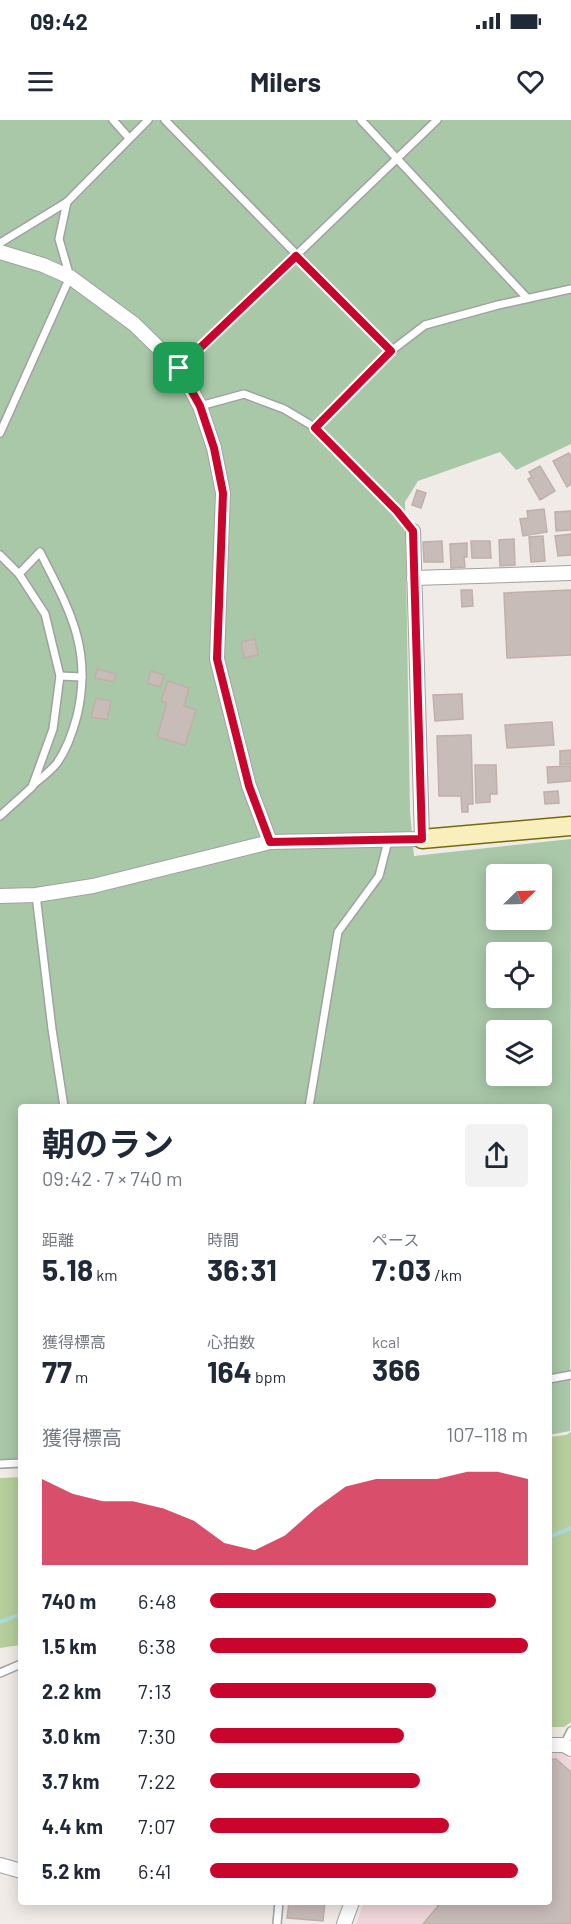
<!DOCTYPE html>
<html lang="ja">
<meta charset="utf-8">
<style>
:root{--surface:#fff;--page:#f2f2f3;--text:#1f2937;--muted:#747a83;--accent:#ca052d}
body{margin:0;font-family:Barlow,"Noto Sans JP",sans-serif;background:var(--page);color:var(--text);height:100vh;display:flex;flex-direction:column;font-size:22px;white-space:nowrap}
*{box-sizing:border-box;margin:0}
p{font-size:20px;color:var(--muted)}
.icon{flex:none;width:33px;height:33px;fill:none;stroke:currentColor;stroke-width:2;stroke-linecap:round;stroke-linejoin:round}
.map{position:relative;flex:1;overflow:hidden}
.details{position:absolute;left:18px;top:984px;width:534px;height:801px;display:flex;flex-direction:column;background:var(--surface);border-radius:6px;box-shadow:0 3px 15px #0003}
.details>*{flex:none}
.needle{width:39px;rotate:67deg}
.buttons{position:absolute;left:486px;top:744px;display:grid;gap:12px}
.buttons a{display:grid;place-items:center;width:66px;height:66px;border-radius:6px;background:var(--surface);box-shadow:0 3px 15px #0003;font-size:30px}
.pin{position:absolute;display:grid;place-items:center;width:51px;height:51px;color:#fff;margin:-26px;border-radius:12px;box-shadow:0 3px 9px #0006}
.round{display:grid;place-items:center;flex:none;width:63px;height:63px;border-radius:6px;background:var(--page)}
.summary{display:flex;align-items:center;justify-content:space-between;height:102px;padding:0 24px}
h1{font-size:33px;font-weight:700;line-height:45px}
.metrics{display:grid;grid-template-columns:repeat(3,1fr);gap:9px;height:102px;padding:6px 24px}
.metrics div{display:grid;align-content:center}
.metrics b{font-size:30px;font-weight:700}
.metrics small{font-size:16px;font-weight:400}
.metrics p{font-size:16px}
.chart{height:168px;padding:12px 24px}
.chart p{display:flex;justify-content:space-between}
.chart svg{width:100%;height:108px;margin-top:6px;fill:var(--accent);opacity:.7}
ul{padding:0 24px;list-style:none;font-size:20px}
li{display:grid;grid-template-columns:96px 72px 1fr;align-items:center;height:45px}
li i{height:15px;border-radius:8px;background:var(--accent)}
.status{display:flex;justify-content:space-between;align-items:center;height:42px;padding:0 30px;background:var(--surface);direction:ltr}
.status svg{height:16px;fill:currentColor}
header{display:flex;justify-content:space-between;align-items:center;height:78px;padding:0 24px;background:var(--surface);font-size:27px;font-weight:700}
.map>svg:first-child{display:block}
.commercial{fill:#f0d6da}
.forest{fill:#b5ce9c}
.cemetery{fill:#a9c8a8;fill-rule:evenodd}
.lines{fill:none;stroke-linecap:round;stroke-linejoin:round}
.stream{stroke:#a8dbdc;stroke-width:4}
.building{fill:#c8bcb9;stroke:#c1afa9;stroke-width:1.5}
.lane-casing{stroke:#a1a1a1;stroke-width:10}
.street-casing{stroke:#a1a1a1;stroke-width:16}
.secondary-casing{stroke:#756b08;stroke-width:21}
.lane{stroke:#fff;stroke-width:7}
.street{stroke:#fff;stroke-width:14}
.secondary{stroke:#f8efbc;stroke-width:18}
.route-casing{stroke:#fff;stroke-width:12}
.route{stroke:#ca052d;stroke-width:8}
</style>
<div class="status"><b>09:42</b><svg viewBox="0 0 49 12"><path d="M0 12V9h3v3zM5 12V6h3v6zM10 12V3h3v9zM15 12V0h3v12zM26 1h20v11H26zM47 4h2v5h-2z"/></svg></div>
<header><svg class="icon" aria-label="menu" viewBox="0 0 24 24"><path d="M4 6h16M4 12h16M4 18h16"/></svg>Milers<svg class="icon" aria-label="heart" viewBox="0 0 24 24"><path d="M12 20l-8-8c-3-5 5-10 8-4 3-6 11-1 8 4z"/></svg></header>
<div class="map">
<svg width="571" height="1804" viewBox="0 0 571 1804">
<rect width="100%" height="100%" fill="#f0ebe6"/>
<polygon class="commercial" points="561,1631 571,1640 571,1804 356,1804 364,1782 549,1782 549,1632"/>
<g class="forest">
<polygon points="571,1312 571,1602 564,1607 549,1607 549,1317 566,1315"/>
<polygon points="21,1357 21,1525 0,1528 0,1358"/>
</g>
<path class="cemetery" d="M0,0H571V324L516,350L500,332L418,361L405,382L410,692L414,736L571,719L570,1311L549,1315V987H21V1348L0,1349ZM496,754H542V800H496ZM496,832H542V878H496ZM496,910H542V956H496Z"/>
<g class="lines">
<g class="stream">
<polyline points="549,1417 571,1408"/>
<polyline points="0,1502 21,1494"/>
</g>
</g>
<g class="building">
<polygon points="569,333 571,337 571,364 567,367 553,341"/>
<polygon points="540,346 555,371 540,380 528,359 532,357 529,352"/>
<polygon points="417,370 426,373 421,388 412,385"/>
<polygon points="544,389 547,412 523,416 520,399 528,398 527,391"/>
<polygon points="571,391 571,410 556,411 555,392"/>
<polygon points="571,414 571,435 558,436 555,416"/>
<polygon points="543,416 545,441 531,442 529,417"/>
<polygon points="514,419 515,445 500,446 499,420"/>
<polygon points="442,421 443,442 424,442 423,422"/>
<polygon points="471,421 490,421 491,438 472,438"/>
<polygon points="467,423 467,437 464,437 465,447 451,448 450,424"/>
<polygon points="461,470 472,470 473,486 462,487"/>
<polygon points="571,470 571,535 507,538 504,473"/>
<polygon points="255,519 258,535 244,538 241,522"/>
<polygon points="97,549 116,554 114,562 95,558"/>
<polygon points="151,551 164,555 160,567 147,563"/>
<polygon points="168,561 189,568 184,586 196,590 185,625 157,617 167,583 161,581"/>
<polygon points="462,574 463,599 435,601 433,575"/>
<polygon points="96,578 111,581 107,600 91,597"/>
<polygon points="552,602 554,625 507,628 505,605"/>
<polygon points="471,615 473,684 468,684 468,692 462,692 461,676 439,676 437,616"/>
<polygon points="571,630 571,644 560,645 560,631"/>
<polygon points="475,645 496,645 497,674 490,674 490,682 476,683"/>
<polygon points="571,646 571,661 548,663 547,647"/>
<polygon points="558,671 559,683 545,684 544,672"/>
<polygon points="556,1639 571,1652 571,1804 423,1804 438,1786 433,1782 549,1782 549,1640"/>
<polygon points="289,1782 325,1782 323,1801 287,1798"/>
</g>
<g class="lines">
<defs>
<g id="lane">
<polyline points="113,0 129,18"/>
<polyline points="165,0 391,231"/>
<polyline points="361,0 527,178"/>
<polyline points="0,123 67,82"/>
<polyline points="179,248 437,0"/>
<polyline points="200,286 244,274 284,289 316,308 397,391 413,411"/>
<polyline points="316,308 391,231 425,205 498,185 571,169"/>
<polyline points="0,313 70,157 59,119 67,82 148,0"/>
<polyline points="0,435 19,454 45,494 60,556 53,609 32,667 0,696"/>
<path d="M19,454L40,432C69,489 93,529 77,596C73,611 67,629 57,643C51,651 41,658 33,665"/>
<polyline points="60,556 82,557"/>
<polyline points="36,775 52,909 64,987"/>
<polyline points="309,987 338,812 379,756 388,721"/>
<polyline points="549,1259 571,1255"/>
<polyline points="0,1344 21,1343"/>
<polyline points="0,1553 21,1544"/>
<polyline points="564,1625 571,1611"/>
<polyline points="277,1804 279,1782"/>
</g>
<g id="street">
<polyline points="0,132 43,145 70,157 134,204 179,248 200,286 214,328 223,373 217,539 249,666 270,722"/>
<polyline points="414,458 571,453"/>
<polyline points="0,776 36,775 93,766 270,722 422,719 413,411"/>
<polyline points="549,1625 564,1625 571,1629"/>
<polyline points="0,1745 21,1751"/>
<polyline points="344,1804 352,1782"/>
</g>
<polyline id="secondary" points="422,719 571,706"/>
</defs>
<use href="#lane" class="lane-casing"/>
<use href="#street" class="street-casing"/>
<use href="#secondary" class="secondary-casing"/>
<use href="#lane" class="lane"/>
<use href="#street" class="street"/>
<use href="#secondary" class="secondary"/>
</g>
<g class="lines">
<defs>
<polygon id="route" points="296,136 391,231 315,308 397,391 413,411 422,719 270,722 249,666 217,539 223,373 214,328 200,286 179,248"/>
</defs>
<use href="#route" class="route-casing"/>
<use href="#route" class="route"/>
</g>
</svg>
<div class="buttons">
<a><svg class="needle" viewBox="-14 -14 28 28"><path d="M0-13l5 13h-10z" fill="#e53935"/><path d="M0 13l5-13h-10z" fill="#747a83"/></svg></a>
<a><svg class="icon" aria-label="locate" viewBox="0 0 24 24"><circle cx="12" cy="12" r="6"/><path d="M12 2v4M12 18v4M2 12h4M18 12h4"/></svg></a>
<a><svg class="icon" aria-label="layers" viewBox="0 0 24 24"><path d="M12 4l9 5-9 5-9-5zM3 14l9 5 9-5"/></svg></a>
</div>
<div class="pin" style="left:179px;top:248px;background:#1e9e55"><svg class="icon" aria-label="arrive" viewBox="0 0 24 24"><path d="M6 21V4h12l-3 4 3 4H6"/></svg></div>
<section class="details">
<div class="summary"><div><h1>朝のラン</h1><p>09:42 · 7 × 740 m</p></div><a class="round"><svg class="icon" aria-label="share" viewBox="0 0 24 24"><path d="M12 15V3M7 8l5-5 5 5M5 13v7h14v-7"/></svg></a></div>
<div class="metrics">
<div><p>距離</p><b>5.18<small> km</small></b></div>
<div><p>時間</p><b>36:31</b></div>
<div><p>ペース</p><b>7:03<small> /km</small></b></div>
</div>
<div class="metrics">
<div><p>獲得標高</p><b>77<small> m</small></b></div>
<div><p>心拍数</p><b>164<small> bpm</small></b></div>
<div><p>kcal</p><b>366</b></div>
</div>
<div class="chart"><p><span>獲得標高</span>107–118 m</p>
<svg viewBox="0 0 160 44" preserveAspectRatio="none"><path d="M0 44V9L10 15L20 18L30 18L40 21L50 26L60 35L70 38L80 32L90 21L100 12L110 9L120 9L130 9L140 6L150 6L160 9V44z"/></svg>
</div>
<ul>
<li><b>740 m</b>6:48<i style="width:90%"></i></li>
<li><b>1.5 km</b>6:38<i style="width:100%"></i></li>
<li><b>2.2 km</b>7:13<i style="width:71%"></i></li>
<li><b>3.0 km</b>7:30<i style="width:61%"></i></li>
<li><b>3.7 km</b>7:22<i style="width:66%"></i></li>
<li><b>4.4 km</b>7:07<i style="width:75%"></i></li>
<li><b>5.2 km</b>6:41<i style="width:97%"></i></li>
</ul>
</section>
</div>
